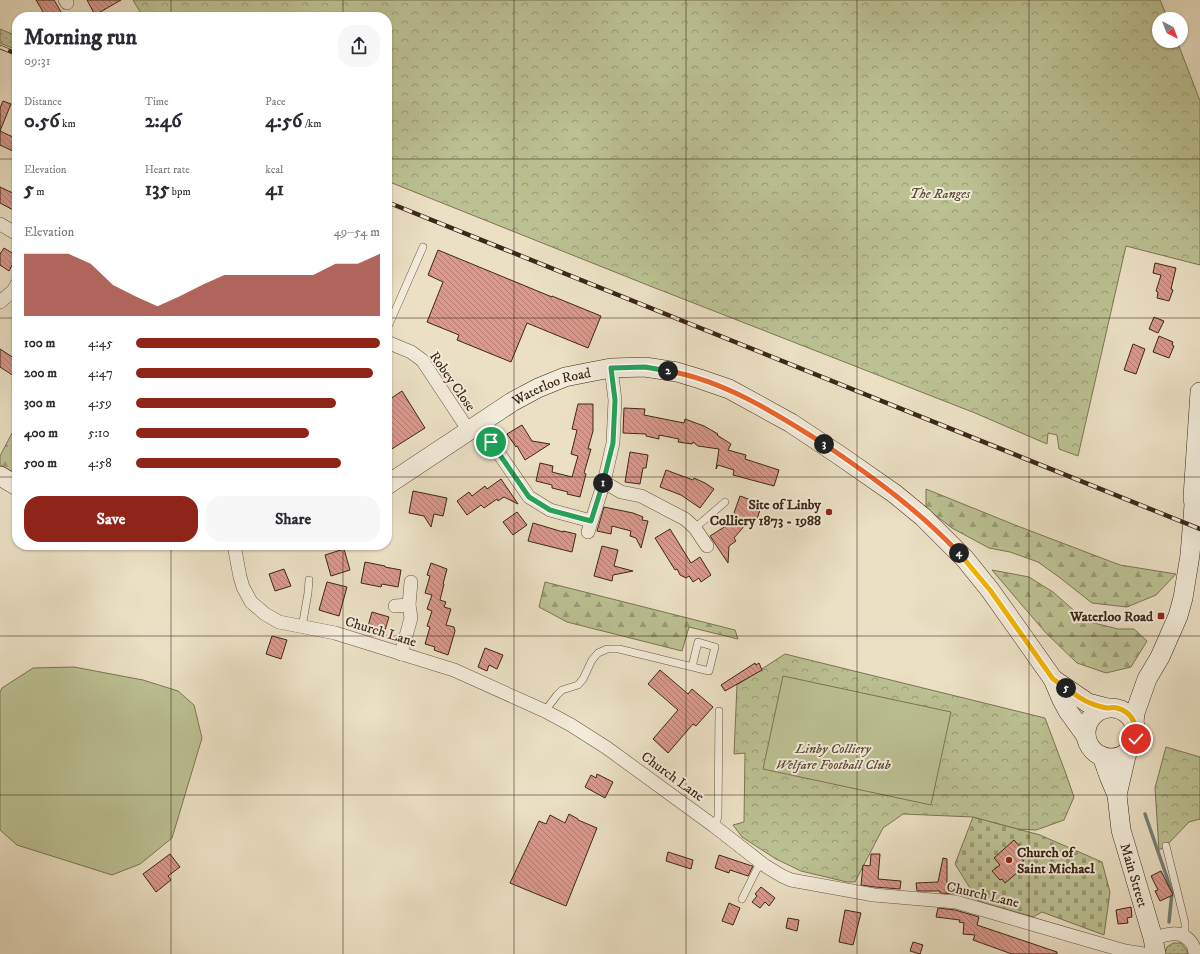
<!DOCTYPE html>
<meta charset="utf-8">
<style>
:root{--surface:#fff;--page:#f7f7f7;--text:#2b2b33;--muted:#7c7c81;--accent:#8f2418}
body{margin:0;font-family:"IM FELL DW Pica",serif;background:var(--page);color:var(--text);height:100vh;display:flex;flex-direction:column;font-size:15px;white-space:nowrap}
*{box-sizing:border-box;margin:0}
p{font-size:13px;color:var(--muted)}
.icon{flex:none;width:22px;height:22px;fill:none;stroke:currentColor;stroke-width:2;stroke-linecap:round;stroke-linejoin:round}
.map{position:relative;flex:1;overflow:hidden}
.sheet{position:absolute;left:12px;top:12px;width:380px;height:538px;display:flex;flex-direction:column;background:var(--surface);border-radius:16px;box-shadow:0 1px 3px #0004}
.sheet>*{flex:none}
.needle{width:26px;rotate:138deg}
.controls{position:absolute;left:1152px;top:12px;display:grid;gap:8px}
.controls a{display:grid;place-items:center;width:36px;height:36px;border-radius:50%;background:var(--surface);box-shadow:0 1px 3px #0004;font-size:20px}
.pin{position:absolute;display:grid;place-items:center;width:34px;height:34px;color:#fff;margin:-17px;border:2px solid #fff;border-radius:50%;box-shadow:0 1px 4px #0007}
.km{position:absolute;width:20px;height:20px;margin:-10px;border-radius:50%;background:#222;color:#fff;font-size:11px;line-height:20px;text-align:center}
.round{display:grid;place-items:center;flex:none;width:42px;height:42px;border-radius:16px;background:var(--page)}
.overview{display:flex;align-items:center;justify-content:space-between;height:68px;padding:0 12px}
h1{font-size:22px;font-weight:700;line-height:30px}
.stats{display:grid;grid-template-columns:repeat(3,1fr);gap:6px;height:68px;padding:4px 12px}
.stats div{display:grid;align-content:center}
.stats b{font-size:20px;font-weight:700}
.stats small{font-size:11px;font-weight:400}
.stats p{font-size:11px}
.chart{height:112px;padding:8px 12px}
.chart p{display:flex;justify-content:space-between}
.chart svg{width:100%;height:72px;margin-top:4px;fill:var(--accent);opacity:.7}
.button{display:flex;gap:8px;margin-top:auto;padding:8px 12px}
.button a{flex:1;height:46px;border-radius:16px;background:var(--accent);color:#fff;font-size:16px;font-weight:700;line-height:46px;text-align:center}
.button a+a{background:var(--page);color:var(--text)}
ul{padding:0 12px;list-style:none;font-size:13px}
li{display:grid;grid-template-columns:64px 48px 1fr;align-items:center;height:30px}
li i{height:10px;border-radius:5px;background:var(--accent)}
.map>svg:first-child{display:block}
.grass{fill:url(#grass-dots);stroke:#7c7455}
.forest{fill:url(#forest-firs);stroke:#7c7455}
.cemetery{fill:url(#cemetery-stones);stroke:#7c7455}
.park{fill:url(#park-crowns);stroke:#7c7455}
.garden{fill:#bbc192;stroke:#7c7455}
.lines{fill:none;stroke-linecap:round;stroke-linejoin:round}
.stream{stroke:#748178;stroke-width:3.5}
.building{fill:url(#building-back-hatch);stroke:#3d2718}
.lane-casing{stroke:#685543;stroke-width:8}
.street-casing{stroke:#685543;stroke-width:14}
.secondary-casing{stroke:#3d2718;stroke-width:20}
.lane{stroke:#f2ebd9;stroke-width:7}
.street{stroke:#f2ebd9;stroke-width:13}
.secondary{stroke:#f2ebd9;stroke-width:19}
.rail-casing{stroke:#3d2718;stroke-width:4.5}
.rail{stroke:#f2ebd9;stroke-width:3;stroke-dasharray:9;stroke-linecap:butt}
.split-1-casing{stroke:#fff;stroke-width:8}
.split-2-casing{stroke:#fff;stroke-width:8}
.split-3-casing{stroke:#fff;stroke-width:8}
.split-4-casing{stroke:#fff;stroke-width:8}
.split-5-casing{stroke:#fff;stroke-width:8}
.split-6-casing{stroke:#fff;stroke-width:8}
.split-1{stroke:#22a559;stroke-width:5}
.split-2{stroke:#22a559;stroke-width:5}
.split-3{stroke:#f0652b;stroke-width:5}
.split-4{stroke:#f0652b;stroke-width:5}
.split-5{stroke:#f5b400;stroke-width:5}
.split-6{stroke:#f5b400;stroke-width:5}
.grid{fill:none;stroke:#3d2718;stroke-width:1;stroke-opacity:0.55}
.poi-dot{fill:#8f2418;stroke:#f2ebd9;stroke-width:1.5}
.labels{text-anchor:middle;stroke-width:4;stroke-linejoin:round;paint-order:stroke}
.park-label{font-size:14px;font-style:italic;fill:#5c4e36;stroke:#f2ebd9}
.street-label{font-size:14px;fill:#3d2718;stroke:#f2ebd9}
.poi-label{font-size:14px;font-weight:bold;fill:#3d2718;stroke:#f2ebd9;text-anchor:end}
</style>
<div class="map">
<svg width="1200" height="954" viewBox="0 0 1200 954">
<defs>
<pattern id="grass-dots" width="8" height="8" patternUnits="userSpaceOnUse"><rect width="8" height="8" fill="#bbc192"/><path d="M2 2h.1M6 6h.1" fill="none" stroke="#999d76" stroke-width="1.8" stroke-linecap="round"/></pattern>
<pattern id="forest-firs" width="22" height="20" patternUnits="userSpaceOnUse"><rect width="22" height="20" fill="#bbc192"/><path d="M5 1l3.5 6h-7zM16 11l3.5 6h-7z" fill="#999d76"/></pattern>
<pattern id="cemetery-stones" width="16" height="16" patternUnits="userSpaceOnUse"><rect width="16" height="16" fill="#bbc192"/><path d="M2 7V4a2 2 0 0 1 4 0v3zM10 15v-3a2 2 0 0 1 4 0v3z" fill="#999d76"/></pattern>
<pattern id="park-crowns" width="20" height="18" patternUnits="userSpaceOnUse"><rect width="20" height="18" fill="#bbc192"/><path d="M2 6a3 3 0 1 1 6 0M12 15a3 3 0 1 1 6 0" fill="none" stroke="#999d76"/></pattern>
<pattern id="building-back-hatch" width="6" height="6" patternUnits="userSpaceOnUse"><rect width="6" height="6" fill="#db988c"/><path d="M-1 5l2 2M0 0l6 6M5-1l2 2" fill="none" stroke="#b37c71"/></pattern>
</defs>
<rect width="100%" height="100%" fill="#ebe0c4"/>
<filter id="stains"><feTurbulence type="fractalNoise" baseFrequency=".005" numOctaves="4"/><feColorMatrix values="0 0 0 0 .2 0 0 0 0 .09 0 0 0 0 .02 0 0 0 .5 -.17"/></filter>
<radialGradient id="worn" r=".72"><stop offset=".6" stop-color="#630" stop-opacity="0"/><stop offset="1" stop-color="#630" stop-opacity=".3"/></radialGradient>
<g class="grass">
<polygon points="0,29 17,36 17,50 0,43"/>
<polygon points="1173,943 1181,943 1187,951 1188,954 1164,954 1167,947"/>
</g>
<g class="forest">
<polygon points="12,433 17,438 17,474 0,465 0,456"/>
<polygon points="926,489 1015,525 1120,565 1176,574 1156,595 1127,607 1092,603 1059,577 1038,562 1010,552 989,548 952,528 926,508"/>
<polygon points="992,570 1029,577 1053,592 1086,621 1118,629 1134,629 1147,641 1131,667 1106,673 1077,663 1045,632"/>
<polygon points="545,582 735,630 738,639 689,627 682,651 567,622 539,607"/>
</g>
<polygon class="cemetery" points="973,817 1040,835 1102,862 1110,892 1104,935 1042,912 1033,917 978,901 955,864"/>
<g class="park">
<polygon points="133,0 1160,0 1168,19 1159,19 1159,41 1177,41 1200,101 1200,265 1126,246 1078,456 1059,449 1057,435 1048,433 1047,444 975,413 650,286 387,181 387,17 143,17"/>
<polygon points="785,654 1045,718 1066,774 1074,797 1064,820 1036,830 1018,829 973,817 903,814 883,828 855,882 847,882 801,871 776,859 742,837 733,825 744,822 745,753 734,754 737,685"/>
<polygon points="1166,747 1200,757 1200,819 1189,822 1166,846 1159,850 1155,788"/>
</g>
<g class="garden">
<polygon points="74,667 143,680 178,691 194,705 202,738 172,838 140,864 112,875 17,845 0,830 0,692 2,688 33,668"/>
<polygon points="783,676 951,712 931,805 763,769"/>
</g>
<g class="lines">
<polyline class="stream" points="1145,814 1172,892 1169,922"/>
</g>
<g class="building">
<polygon points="36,0 54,0 64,17 46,17"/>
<polygon points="87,0 121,0 95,15"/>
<polygon points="3,101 11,104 0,131 17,139 17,153 0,145 0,108"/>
<polygon points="0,187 17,195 17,212 0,203"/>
<polygon points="4,248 17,256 9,271 0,265 0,254"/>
<polygon points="438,250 552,297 552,296 601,316 588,348 527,323 511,362 457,340 459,335 427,322 443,282 428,275"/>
<polygon points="1155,263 1176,268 1171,289 1173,290 1169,301 1157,298 1158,292 1156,291 1161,275 1153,273"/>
<polygon points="1154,317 1164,321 1158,333 1149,329"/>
<polygon points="1159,336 1173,342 1172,345 1174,346 1169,358 1153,352"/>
<polygon points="1133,344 1145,349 1136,374 1124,370"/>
<polygon points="0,349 17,360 17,378 0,367"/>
<polygon points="402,391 425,428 387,452 387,401"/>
<polygon points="578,404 593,404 593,431 588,449 591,449 584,473 586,474 580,497 567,494 568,492 552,488 552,485 536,481 540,463 553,466 552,472 572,477 578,456 571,454 577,430 572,429"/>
<polygon points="624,408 645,409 644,415 684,423 685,419 704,426 718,434 717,435 731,444 728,450 746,455 745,459 779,470 774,486 733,475 734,470 718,465 716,469 719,449 698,446 693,442 692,444 678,442 679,439 659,435 659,439 646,436 646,434 623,433"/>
<polygon points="522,425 532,441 550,444 525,460 517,446 516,447 507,434"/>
<polygon points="630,452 648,455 646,468 643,468 640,484 625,482"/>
<polygon points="666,470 693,480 694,478 705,483 714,489 700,508 681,495 660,487"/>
<polygon points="501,479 518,504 504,497 498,501 497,499 484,508 481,505 467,515 457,501 469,492 472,496 485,486 487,489"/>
<polygon points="413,491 447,498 443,516 434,514 431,527 424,516 409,513"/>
<polygon points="740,496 762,504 757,519 752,517 734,538 736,541 729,546 728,563 710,536 729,524 726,522 734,513"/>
<polygon points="604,507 633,513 643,517 642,520 648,521 641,548 636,538 630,536 631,531 612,526 611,534 597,531"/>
<polygon points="517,512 527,525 513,535 503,522"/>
<polygon points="533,523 563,532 563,531 576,534 572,552 528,541"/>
<polygon points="670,529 691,563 700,557 711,575 701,582 699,578 693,582 689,576 686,578 680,575 677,569 675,570 655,538"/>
<polygon points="602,546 618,550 614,566 633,571 613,575 612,581 594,576"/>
<polygon points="344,549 350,570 331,576 325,555"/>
<polygon points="365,562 385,566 385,567 401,570 398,587 382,584 381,587 361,583"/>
<polygon points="431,563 447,569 443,584 444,584 440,600 446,602 444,607 451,609 446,625 454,627 455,631 448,655 434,650 435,647 425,644 430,627 427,626 432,611 427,609 432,595 425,593 430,576 427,575"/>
<polygon points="284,569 291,586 275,591 269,574"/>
<polygon points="327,582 347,587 339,616 319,610"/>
<polygon points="372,612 389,617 385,630 368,626"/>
<polygon points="272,636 287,640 281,659 266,654"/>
<polygon points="485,648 503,655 497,669 489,665 487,671 478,667"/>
<polygon points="755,663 756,665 759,663 762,670 725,691 721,685"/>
<polygon points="660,670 688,694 692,689 713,707 696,726 693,724 668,753 653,739 678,710 648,684"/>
<polygon points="597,774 613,782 605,798 585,787 591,775 596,778"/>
<polygon points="569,814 578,819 578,820 597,828 566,906 539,895 510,883 539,821 546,824 550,815 565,823"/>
<polygon points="1014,840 1027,855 1022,859 1024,861 1021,863 1024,867 1005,883 1002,879 1000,880 992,871 1000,865 994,858"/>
<polygon points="668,852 693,860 691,869 666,861"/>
<polygon points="170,854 180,867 168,876 171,880 156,892 143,874"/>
<polygon points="871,854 880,854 878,879 901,881 900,889 875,887 861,885 863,865 870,866"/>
<polygon points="719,855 752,866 753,866 748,876 730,870 729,873 715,868"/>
<polygon points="943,858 947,859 947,887 966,893 965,896 957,894 940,893 940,891 917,891 916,883 938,882"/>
<polygon points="1161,871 1173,895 1160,901 1155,891 1158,890 1151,876"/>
<polygon points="761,887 775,898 769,906 765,902 760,908 752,902 757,896 755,894"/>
<polygon points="729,903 740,908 733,925 722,921"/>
<polygon points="1131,907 1132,917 1127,918 1128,923 1118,924 1116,910"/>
<polygon points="938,908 955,910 979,917 977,925 1057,952 1057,954 1012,954 973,940 975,935 963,934 964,923 959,922 960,920 936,917"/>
<polygon points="845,910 861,913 853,945 839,942"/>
<polygon points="788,918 799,920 797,931 786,928"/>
<polygon points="913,942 923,945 920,954 910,951"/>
</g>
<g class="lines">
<defs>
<g id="lane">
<polyline points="387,329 423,247"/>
<polyline points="695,528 725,502"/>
<polyline points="302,627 308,593 309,580"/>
<polyline points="545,711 557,695 562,690 578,685 583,679 592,660 598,653 607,649 619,649 709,671 715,647 698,642 692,667"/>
<polyline points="714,826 718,817 719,711"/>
<polyline points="1166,846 1185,923 1185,937"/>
<polyline points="742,899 760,863"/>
</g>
<g id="street">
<polyline points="65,0 67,3"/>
<polyline points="0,224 17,234"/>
<polyline points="0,302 13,291 17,284"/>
<polyline points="387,342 411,352 422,360 469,431"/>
<polyline points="491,442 529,497 550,510 591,521"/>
<polyline points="604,482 621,492 641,496 685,519 695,528 707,546"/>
<polyline points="588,532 604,482 613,443 615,400 611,368"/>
<polyline points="234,545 240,577 243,587 251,602 265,614 279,622 335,633 454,670 545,711 571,725 607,748 714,826 764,865 782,876 791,880 874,895 956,902 1125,951 1144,954"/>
<polyline points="395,606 409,605"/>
<polyline points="401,654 411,618 409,605 411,582"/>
<path d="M1153,938C1166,935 1179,929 1189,940C1193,944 1195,948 1195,954"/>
</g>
<g id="secondary">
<polyline points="0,476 17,486"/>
<path id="s1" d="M387,485L512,402L538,388L565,377L590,372L611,368L645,367L677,372L700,379L729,389L791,423L839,455L895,494L923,517L965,559L990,590L1053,679L1062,700L1068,711L1086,736"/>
<polyline points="1053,679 1088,703 1107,708"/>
<circle cx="1111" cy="733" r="25"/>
<polyline points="1134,722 1135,713 1147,679 1160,657 1178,616 1183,598 1190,555 1194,505 1193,497 1200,392"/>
<path id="s2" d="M1102,756L1109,776L1117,795L1121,830L1153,938L1156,954"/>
<polyline points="1117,795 1127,752"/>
</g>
</defs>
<use href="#lane" class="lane-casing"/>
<use href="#street" class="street-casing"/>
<use href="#secondary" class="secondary-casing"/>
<use href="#lane" class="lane"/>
<use href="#street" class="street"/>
<use href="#secondary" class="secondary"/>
<defs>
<g id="rail">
<polyline points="0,47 17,54"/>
<polyline points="387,202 1200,529"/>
</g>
</defs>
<use href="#rail" class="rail-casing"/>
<use href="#rail" class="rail"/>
</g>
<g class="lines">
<defs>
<polyline id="split-1" points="491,442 529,497 550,510 591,521 603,483"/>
<polyline id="split-2" points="603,483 613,443 615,400 611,368 645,367 668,371"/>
<path id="split-3" d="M668,371C723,380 777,414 824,444"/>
<path id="split-4" d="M824,444C873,477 918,510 959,553"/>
<polyline id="split-5" points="959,553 990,590 1053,679 1066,688"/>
<path id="split-6" d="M1066,688C1073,693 1082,700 1090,703C1095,705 1102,708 1108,708C1111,708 1114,707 1117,708C1132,712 1137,724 1136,739"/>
</defs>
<use href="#split-1" class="split-1-casing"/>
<use href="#split-2" class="split-2-casing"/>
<use href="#split-3" class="split-3-casing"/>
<use href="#split-4" class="split-4-casing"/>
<use href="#split-5" class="split-5-casing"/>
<use href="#split-6" class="split-6-casing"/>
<use href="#split-1" class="split-1"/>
<use href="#split-2" class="split-2"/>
<use href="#split-3" class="split-3"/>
<use href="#split-4" class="split-4"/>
<use href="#split-5" class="split-5"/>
<use href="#split-6" class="split-6"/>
</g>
<path class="grid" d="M171,0V17M343,0V17M514,0V954M686,0V954M857,0V954M1029,0V954M0,159H17M387,159H1200M0,318H17M387,318H1200M0,477H17M387,477H1200M171,545V954M343,545V954M0,636H1200M0,795H1200"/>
<g class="poi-dot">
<circle cx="829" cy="512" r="4"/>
<rect x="1157" y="612" width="8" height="8" rx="2"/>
<circle cx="1009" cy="860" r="4"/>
</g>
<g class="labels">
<g class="park-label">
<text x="940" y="198">The Ranges</text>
<text x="833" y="753">Linby Colliery<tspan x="833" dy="16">Welfare Football Club</tspan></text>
</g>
<g class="street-label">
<text transform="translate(453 381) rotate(55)" y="5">Robey Close</text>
<text dy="5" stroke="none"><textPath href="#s1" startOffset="193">Waterloo Road</textPath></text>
<text transform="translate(381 631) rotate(17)" y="5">Church Lane</text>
<text transform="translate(673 776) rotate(36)" y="5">Church Lane</text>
<text dy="5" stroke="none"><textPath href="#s2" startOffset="124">Main Street</textPath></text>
<text transform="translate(983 894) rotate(13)" y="5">Church Lane</text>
</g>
<g class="poi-label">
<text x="821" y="509">Site of Linby<tspan x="821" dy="16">Colliery 1873 - 1988</tspan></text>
<text x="1153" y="621">Waterloo Road</text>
<text x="1017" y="857" text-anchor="start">Church of<tspan x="1017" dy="16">Saint Michael</tspan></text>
</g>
</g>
<rect width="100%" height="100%" filter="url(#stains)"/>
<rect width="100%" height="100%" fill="url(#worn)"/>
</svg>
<div class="controls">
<a><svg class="needle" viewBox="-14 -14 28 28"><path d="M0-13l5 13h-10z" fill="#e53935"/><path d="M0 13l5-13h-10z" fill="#7c7c81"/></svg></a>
</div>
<div class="pin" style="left:491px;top:442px;background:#1e9e55"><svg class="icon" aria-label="arrive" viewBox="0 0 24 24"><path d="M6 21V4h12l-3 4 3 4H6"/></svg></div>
<div class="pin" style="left:1136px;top:739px;background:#d93025"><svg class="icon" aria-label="check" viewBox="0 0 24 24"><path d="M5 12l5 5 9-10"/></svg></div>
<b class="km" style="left:603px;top:483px">1</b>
<b class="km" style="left:668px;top:371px">2</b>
<b class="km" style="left:824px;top:444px">3</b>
<b class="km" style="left:959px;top:553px">4</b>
<b class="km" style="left:1066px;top:688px">5</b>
<section class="sheet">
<div class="overview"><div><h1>Morning run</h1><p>09:31</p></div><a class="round"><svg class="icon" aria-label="share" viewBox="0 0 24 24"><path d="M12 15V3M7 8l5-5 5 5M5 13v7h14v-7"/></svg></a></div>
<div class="stats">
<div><p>Distance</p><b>0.56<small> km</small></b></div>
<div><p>Time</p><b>2:46</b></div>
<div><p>Pace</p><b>4:56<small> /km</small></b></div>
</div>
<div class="stats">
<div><p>Elevation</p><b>5<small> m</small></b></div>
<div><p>Heart rate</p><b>135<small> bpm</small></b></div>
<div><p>kcal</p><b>41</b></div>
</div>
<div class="chart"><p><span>Elevation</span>49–54 m</p>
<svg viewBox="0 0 160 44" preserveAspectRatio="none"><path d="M0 44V6L10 6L20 6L30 12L40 25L50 32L60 38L70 32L80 25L90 19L100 19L110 19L120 19L130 19L140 12L150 12L160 6V44z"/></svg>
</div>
<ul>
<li><b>100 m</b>4:45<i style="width:100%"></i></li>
<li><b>200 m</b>4:47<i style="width:97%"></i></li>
<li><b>300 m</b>4:59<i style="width:82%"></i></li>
<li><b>400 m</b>5:10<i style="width:71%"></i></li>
<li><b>500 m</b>4:58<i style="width:84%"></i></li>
</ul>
<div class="button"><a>Save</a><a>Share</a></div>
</section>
</div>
